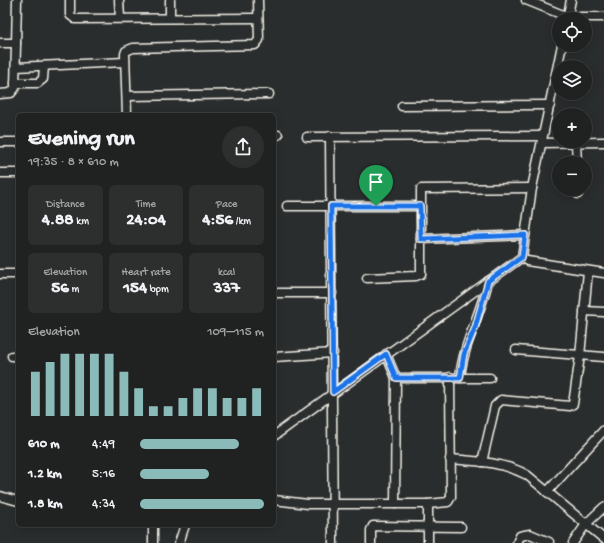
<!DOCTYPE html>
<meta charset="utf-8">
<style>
:root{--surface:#202222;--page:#2d2f2f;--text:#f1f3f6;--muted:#a2a4a5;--line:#3d3f40;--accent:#8bbbb9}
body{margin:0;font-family:"Gochi Hand",sans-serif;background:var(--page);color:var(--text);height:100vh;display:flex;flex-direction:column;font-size:15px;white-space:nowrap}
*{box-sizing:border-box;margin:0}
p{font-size:13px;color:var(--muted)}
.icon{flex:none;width:22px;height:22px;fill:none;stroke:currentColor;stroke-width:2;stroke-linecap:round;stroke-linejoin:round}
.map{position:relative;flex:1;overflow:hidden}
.details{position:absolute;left:16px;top:113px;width:260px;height:414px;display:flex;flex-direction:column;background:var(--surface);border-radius:6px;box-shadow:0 2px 10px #0003,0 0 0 1px var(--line)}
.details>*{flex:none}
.controls{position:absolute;left:552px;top:12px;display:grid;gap:8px}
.controls a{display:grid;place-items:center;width:40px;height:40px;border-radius:50%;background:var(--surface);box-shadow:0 2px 10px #0003,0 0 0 1px var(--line);font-size:20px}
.pin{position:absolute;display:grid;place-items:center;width:34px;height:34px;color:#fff;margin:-41px -17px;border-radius:50% 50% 50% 0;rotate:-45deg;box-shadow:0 0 4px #0007}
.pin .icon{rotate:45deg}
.round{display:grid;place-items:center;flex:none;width:42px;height:42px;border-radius:21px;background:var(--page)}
.headline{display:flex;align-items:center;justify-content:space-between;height:68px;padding:0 12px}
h1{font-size:22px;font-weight:700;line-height:30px}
.metrics{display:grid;grid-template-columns:repeat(3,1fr);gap:6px;height:68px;padding:4px 12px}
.metrics div{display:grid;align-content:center;border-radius:6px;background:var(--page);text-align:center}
.metrics b{font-size:17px;font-weight:700}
.metrics small{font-size:11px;font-weight:400}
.metrics p{font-size:11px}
.chart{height:112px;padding:8px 12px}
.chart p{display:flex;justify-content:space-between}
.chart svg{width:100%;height:72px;margin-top:4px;stroke:var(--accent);stroke-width:6}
ul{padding:0 12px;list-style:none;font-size:13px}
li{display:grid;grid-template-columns:64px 48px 1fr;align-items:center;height:30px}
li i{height:10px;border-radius:5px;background:var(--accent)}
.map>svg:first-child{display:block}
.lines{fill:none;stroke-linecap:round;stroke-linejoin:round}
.minor-casing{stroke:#f4f1e8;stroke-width:11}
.minor{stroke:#2a2d2e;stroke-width:8}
.route-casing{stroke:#fff;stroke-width:8}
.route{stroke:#1a73e8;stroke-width:5}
</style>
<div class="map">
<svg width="604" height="543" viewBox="0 0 604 543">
<rect width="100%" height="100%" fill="#2a2d2e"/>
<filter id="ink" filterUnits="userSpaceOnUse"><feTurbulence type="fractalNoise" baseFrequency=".025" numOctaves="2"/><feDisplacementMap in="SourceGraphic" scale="8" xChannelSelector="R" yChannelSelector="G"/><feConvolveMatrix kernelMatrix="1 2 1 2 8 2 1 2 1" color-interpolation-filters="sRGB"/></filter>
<g filter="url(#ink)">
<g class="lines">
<defs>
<g id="minor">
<polyline points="70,0 70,15 75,19 258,18"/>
<polyline points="119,0 120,18"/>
<polyline points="526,0 568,17 604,17"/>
<polyline points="170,18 170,0"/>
<polyline points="567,19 571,0"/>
<polyline points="0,43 16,43"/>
<polyline points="562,45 532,188 522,257 527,261 604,273"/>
<polyline points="16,67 125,62"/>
<polyline points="15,83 38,83 43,79 44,66"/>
<polyline points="0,94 11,93 15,88 17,0"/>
<polyline points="127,96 269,94"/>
<polyline points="402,106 550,105"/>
<polyline points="127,115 125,54 126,51 133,48 255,45 259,40 258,0"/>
<polyline points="274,136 278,135"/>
<polyline points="330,136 333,543"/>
<polyline points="307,137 542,136"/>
<polyline points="0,142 18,142"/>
<polyline points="542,143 604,142"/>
<polyline points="576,143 577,163"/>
<polyline points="0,173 18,173"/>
<polyline points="577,189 578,194"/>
<polyline points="287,206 420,206"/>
<polyline points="421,239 525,235"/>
<polyline points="0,274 18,274"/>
<polyline points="367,278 416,276 421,274 421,189 532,188"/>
<polyline points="274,293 332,293"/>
<polyline points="584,311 604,312"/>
<polyline points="516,350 604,357"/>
<polyline points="386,354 396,378 395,504"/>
<polyline points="12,356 18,356"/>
<polyline points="274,357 333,353"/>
<polyline points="396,378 490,378"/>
<path d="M460,378C463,344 481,314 488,281"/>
<polyline points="274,436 522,257"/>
<path d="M450,459C476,461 503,462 527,475L604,539"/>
<polyline points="482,462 495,406 501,400 570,406 573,404 580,356 588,271"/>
<polyline points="547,492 604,430"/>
<polyline points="0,496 18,501"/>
<polyline points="274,500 308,504 428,504 428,543"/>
<polyline points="428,504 448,502 451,497 450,377"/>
<polyline points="153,525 153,543"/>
<polyline points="179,543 185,525"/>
<polyline points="371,543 371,530 373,526 461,527"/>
<polyline points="517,543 520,536 530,534 549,542"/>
<polyline points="573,543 586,524 604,507"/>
</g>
</defs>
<use href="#minor" class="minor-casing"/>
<use href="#minor" class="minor"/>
</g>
</g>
<g class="lines" filter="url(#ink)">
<defs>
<polygon id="route" points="331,206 420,206 421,239 525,235 522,257 488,281 475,328 464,354 460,378 396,378 386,354 333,392"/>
</defs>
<use href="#route" class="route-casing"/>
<use href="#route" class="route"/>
</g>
</svg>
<div class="controls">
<a><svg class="icon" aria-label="locate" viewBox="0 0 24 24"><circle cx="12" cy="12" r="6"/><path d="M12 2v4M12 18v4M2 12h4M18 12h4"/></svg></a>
<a><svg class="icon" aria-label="layers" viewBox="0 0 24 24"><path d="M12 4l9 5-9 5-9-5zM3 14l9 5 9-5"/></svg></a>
<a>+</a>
<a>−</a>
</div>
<div class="pin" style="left:376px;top:206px;background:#1e9e55"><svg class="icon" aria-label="arrive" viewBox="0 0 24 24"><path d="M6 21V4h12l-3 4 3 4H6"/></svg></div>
<section class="details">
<div class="headline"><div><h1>Evening run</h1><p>19:35 · 8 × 610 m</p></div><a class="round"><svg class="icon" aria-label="share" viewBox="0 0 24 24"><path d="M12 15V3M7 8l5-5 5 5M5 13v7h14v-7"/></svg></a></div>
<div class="metrics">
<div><p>Distance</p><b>4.88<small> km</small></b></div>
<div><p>Time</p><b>24:04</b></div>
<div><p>Pace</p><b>4:56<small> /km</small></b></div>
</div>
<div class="metrics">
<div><p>Elevation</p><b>56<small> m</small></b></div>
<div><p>Heart rate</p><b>154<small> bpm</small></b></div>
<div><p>kcal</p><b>337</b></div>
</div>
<div class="chart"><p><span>Elevation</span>109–115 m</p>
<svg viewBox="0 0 160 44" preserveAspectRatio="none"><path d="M5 44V17M15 44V11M25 44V6M35 44V6M45 44V6M55 44V6M65 44V17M75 44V27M85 44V38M95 44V38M105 44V33M115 44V27M125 44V27M135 44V33M145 44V33M155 44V27"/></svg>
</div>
<ul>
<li><b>610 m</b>4:49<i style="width:80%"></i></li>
<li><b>1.2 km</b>5:16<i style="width:56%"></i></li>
<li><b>1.8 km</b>4:34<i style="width:100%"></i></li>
</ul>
</section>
</div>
